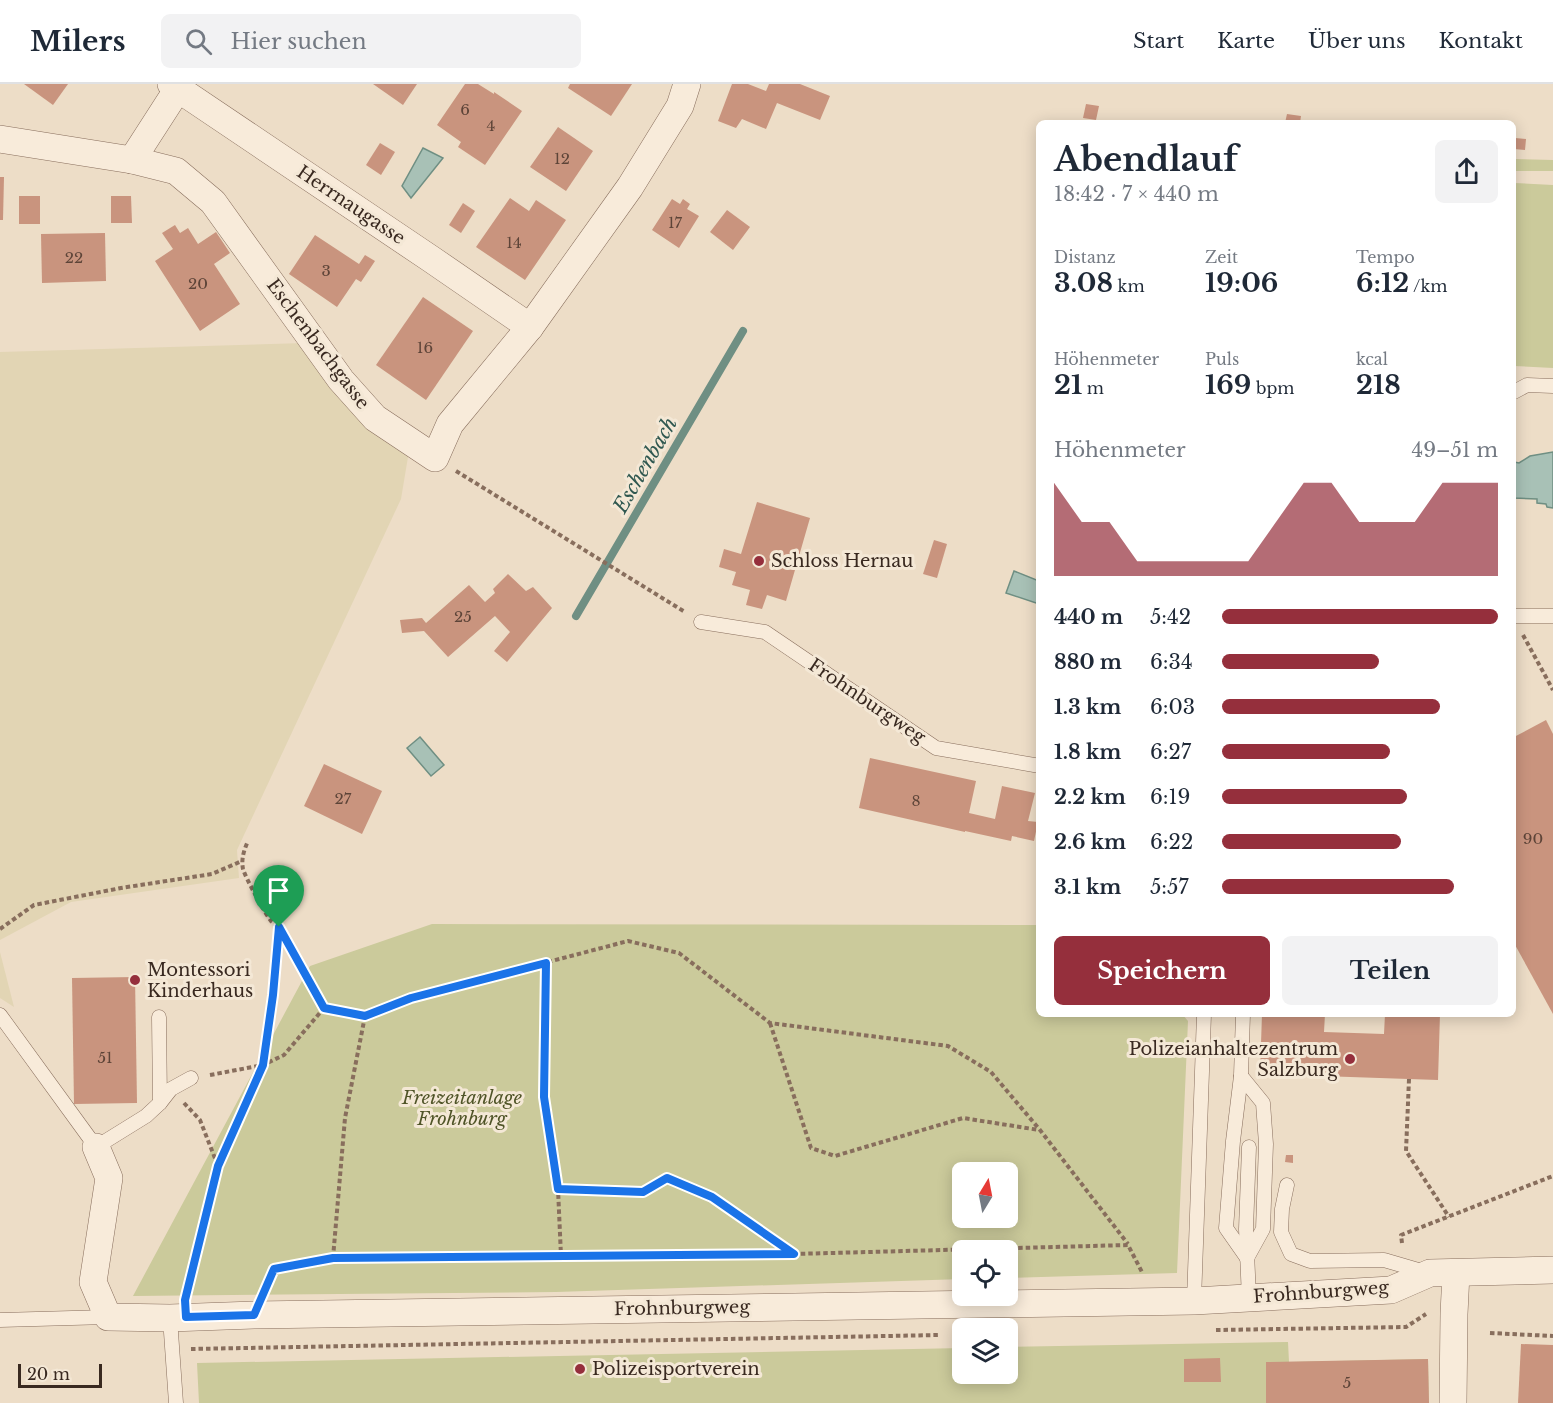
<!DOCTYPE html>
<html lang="de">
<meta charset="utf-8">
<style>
:root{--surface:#fff;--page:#f2f2f3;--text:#1f2937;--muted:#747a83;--line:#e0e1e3;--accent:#952f3c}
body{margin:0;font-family:"Libre Baskerville",serif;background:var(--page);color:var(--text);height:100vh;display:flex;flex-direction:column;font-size:22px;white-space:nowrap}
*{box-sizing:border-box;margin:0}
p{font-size:20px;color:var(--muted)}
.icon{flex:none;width:33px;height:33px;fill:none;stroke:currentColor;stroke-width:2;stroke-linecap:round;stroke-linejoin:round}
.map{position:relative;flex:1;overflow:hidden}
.panel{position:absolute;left:1036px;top:36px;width:480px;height:897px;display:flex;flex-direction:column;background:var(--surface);border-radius:9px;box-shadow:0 3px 15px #0003}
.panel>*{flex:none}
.needle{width:39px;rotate:10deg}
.buttons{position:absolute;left:952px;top:1078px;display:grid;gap:12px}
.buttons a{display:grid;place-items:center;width:66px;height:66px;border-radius:9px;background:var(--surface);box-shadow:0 3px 15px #0003;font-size:30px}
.scale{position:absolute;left:18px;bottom:15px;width:84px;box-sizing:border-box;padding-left:6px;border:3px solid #392920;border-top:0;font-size:16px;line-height:21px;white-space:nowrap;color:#392920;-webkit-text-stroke:4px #f4e8d6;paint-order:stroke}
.pin{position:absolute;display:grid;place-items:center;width:51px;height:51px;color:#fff;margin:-62px -26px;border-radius:50% 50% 50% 0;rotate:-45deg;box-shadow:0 0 6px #0007}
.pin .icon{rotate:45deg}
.round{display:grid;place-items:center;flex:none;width:63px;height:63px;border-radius:9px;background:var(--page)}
.headline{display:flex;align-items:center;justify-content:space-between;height:102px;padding:0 18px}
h1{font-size:33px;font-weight:800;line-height:45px}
.stats{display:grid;grid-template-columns:repeat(3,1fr);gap:9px;height:102px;padding:6px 18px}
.stats div{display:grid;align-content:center}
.stats b{font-size:26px;font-weight:800}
.stats small{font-size:16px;font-weight:400}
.stats p{font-size:16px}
.chart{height:168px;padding:12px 18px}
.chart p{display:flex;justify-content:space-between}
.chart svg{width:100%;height:108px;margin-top:6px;fill:var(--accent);opacity:.7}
.button{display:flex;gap:12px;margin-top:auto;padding:12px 18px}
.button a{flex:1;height:69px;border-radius:9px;background:var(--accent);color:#fff;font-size:24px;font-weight:800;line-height:69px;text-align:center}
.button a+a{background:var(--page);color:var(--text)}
ul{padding:0 18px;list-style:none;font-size:20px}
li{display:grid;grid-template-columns:96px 72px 1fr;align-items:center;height:45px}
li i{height:15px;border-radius:8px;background:var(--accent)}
header{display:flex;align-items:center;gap:36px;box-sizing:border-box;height:84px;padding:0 30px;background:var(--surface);border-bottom:2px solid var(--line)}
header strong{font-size:28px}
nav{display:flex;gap:33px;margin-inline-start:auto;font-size:21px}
.search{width:420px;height:54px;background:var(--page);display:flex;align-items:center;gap:15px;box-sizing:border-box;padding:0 21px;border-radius:9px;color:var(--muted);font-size:22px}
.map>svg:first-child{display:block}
.farmland{fill:#e2d5b4}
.green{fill:#cbca9b;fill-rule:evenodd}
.water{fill:#a8c1b6;stroke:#6f8f83;stroke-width:1.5}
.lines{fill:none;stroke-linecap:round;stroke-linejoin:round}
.stream{stroke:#6f8f83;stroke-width:8}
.building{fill:#c9947e}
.lane-casing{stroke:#886e5d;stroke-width:15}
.street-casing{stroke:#886e5d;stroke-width:28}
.path{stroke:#886e5d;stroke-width:4;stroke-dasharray:4.5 3;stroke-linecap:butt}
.lane{stroke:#f8ebda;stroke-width:14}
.street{stroke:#f8ebda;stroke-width:27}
.route-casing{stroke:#fff;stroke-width:12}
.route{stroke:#1a73e8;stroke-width:8}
.poi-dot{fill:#952f3c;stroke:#f4e8d6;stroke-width:2}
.labels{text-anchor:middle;stroke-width:6;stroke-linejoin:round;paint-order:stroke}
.number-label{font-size:15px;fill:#5d4438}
.street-label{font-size:18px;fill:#392920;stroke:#f4e8d6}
.poi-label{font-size:18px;fill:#392920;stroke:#f4e8d6;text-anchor:start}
.park-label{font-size:18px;font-style:italic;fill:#4f5427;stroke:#f4e8d6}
.water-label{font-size:20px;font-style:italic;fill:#305850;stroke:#f4e8d6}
</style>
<header>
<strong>Milers</strong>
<div class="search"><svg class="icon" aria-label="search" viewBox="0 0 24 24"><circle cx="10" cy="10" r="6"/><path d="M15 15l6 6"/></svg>Hier suchen</div>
<nav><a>Start</a><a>Karte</a><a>Über uns</a><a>Kontakt</a></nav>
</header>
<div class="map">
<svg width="1553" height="1319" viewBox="0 0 1553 1319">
<rect width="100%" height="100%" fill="#edddc7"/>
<g class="farmland">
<polygon points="305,259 409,367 401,415 237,766 239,794 71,818 0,856 0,268"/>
<polygon points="0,868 14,923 0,914"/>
</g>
<g class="green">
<polygon points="1514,75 1553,76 1553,87 1514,87"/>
<polygon points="1514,99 1553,101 1553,284 1514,282"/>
<path d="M432,840L1039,841L1040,930H1182L1188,937L1177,1189L1008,1194V1167H963V1195L556,1208L133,1212L310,882ZM963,1089H1008V1134H963Z"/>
<polygon points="1288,1258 1289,1278 1428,1275 1429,1319 199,1319 197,1279 963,1264 963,1290 1008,1290 1008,1263"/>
</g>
<g class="water">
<polygon points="423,64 443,74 411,114 402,102"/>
<polygon points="1553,368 1553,424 1547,423 1546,420 1537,419 1537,415 1514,414 1514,378 1519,379 1530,372"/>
<polygon points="1014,487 1039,497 1039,520 1006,509"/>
<polygon points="420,653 444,681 431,692 407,664"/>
</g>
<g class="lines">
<polyline class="stream" points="576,532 743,247"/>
</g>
<g class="building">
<polygon points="24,0 68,0 53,21"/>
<polygon points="373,0 417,0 403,21"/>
<polygon points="465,0 478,0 494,10 494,8 522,27 485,81 458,63 461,58 437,41"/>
<polygon points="570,0 632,0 611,32 568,4"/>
<polygon points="732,0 748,0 766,7 769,0 800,0 830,12 820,36 777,19 766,45 742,35 736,44 718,37"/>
<polygon points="1086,20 1099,22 1096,36 1083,34"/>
<polygon points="1287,30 1301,32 1300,39 1285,39"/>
<polygon points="558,43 593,67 566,107 530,83"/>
<polygon points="1515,54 1526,55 1525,66 1514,65"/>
<polygon points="380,59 395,68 381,91 366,81"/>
<polygon points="0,93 4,93 3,136 0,136"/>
<rect x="19" y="112" width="21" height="28"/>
<polygon points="111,112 131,112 132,139 111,139"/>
<polygon points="510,114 529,127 536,116 566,136 525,196 476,163"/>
<polygon points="672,115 680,120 683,115 690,120 687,125 699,132 679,164 652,146"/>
<polygon points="463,119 475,127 461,149 449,141"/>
<polygon points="727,126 750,143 733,166 710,148"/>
<polygon points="175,141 180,149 188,144 198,160 216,148 230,169 214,180 240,220 200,247 155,177 173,165 162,149"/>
<polygon points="105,149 106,197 42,199 41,150"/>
<polygon points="315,151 359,180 365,171 375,177 361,198 356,195 337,223 289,190"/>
<polygon points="423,213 473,247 426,316 376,281"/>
<polygon points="757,418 810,434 786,517 767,511 762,525 746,521 750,506 732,501 736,488 719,483 724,465 741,470"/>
<polygon points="934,456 947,460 937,494 923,490"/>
<polygon points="508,490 526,507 533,503 552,524 507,578 494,567 510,548 495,532 448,573 424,547 402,549 400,536 422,534 426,539 469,501 485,518 495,509 493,505"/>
<polygon points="1546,636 1553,650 1553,930 1514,859 1514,653"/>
<polygon points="870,674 976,697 969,729 995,735 1002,702 1035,709 1028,737 1038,738 1034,757 1012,752 1011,757 965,747 965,748 859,724"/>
<polygon points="324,680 382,707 362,750 304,722"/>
<polygon points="135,893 137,1019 74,1020 72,894"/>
<polygon points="1262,930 1325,930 1324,948 1384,950 1385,930 1440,930 1438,996 1260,990"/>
<polygon points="1286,1071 1293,1071 1293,1079 1285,1078"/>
<polygon points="1521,1260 1553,1261 1553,1319 1518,1319"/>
<polygon points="1220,1274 1221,1298 1184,1298 1184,1275"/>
<polygon points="1428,1275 1429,1319 1266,1319 1266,1278"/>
</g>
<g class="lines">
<defs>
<g id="lane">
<polyline points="1514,308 1527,301 1553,302"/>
<polyline points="1514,532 1553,532"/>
<polyline points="701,538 765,548 936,664 1040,682"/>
<polyline points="1243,930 1241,992 1233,1057 1226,1144 1247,1174"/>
<polyline points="0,931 96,1063 146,1032 160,1019 171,1005 191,994"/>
<polyline points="159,933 160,1019"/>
<polyline points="1241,992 1263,1019 1266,1060 1263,1145 1247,1174"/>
<polyline points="1287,1101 1282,1125 1281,1148 1291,1170 1310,1177 1384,1176 1425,1188"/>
<polyline points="1249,1214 1246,1145 1249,1063"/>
<polyline points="1194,1217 1204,930"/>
<polyline points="170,1234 176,1319"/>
<polyline points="0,1236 108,1233"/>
</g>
<g id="street">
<polyline points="171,0 431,175 530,243"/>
<polyline points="0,55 132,76 176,87 213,118 341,296 375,334 435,374 450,340 530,243 630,103 680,22 687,0"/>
<polyline points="132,76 181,0"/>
<polyline points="96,1063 109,1094 93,1198 108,1233 170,1234 254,1231 1194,1217 1391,1206 1430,1189 1553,1186"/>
<polyline points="1453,1319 1454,1230 1456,1189"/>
</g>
</defs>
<use href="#lane" class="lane-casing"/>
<use href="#street" class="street-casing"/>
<g class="path">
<polyline points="456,387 685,528"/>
<polyline points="1523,551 1553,606"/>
<polyline points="0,845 34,821 121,804 212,790 242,777"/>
<polyline points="546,879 544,1013 558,1105 561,1172"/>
<polyline points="324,924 365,932 411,914 628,857 679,869 770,939 948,962 991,988 1040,1046 1128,1160"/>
<polyline points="770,939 811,1064 835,1072 963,1034 1039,1046"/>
<path d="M210,991L263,981L284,971L324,924L279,843C278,842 272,838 271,837C266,831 245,793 243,785C241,775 244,766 248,757"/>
<polyline points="1409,995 1406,1067 1449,1133"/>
<polyline points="184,1019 200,1036 218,1082 188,1205"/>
<polyline points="218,1082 263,981 273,911 279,845"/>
<polyline points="558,1105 643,1108 667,1094 712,1113 793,1169"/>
<polyline points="1402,1159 1401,1151 1553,1092"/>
<polyline points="333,1174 345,1034 365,932"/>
<polyline points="266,1203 274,1185 333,1174 794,1170 1128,1161 1143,1190"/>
<polyline points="1216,1246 1406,1243 1426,1230"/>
<polyline points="1490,1249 1553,1252"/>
<polyline points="191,1265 940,1251"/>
</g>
<use href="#lane" class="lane"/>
<use href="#street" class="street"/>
</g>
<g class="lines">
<defs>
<polygon id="route" points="279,843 324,924 365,932 411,914 546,879 544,1013 558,1105 643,1108 667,1094 712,1113 794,1170 333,1174 274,1185 254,1231 186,1233 185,1216 218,1082 263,981 273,911"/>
</defs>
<use href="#route" class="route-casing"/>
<use href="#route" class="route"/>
</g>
<g class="poi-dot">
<circle cx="759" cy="477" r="6"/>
<circle cx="135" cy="896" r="6"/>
<circle cx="1350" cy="975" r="6"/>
<circle cx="580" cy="1285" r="6"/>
</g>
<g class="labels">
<g class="number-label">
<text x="465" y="31">6</text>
<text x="491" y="47">4</text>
<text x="562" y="80">12</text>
<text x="675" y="144">17</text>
<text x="514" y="164">14</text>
<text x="74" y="179">22</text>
<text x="326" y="192">3</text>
<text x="198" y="205">20</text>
<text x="425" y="269">16</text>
<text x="463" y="538">25</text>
<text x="343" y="720">27</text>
<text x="916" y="722">8</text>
<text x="1533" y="760">90</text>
<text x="105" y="979">51</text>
<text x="1347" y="1304">5</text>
</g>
<g class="street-label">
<text transform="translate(351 121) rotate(34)" y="6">Herrnaugasse</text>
<text transform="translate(318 260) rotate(53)" y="6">Eschenbachgasse</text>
<text transform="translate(867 617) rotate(34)" y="6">Frohnburgweg</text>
<text transform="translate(1321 1208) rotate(-4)" y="6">Frohnburgweg</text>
<text transform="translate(682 1224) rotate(-1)" y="6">Frohnburgweg</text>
</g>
<g class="poi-label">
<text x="771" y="483">Schloss Hernau</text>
<text x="147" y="892">Montessori<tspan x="147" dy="21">Kinderhaus</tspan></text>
<text x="1338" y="971" text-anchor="end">Polizeianhaltezentrum<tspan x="1338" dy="21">Salzburg</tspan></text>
<text x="592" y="1291">Polizeisportverein</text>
</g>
<g class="park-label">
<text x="462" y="1020">Freizeitanlage<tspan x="462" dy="21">Frohnburg</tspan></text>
</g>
<g class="water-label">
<text transform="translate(645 381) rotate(-60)" y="7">Eschenbach</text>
</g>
</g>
</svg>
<div class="buttons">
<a><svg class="needle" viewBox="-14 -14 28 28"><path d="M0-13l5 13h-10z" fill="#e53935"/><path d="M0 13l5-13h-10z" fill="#747a83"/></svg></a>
<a><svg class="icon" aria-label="locate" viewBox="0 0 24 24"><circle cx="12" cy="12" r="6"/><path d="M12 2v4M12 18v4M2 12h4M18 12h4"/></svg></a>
<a><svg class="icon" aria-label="layers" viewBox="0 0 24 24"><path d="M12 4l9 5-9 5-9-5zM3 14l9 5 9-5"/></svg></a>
</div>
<div class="scale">20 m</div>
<div class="pin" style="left:279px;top:843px;background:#1e9e55"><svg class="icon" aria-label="arrive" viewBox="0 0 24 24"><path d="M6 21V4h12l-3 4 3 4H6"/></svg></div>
<section class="panel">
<div class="headline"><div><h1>Abendlauf</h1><p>18:42 · 7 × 440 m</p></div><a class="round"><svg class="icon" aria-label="share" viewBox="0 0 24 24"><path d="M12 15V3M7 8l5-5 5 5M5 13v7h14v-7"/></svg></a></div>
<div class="stats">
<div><p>Distanz</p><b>3.08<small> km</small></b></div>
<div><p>Zeit</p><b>19:06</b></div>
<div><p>Tempo</p><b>6:12<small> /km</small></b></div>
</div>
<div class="stats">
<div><p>Höhenmeter</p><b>21<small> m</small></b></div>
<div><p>Puls</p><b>169<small> bpm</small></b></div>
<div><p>kcal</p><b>218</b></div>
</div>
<div class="chart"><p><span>Höhenmeter</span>49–51 m</p>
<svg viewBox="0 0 160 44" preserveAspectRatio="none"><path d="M0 44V6L10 22L20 22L30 38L40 38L50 38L60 38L70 38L80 22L90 6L100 6L110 22L120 22L130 22L140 6L150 6L160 6V44z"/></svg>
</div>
<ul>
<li><b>440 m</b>5:42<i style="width:100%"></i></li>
<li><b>880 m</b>6:34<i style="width:57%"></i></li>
<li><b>1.3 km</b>6:03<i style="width:79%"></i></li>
<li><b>1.8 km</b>6:27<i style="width:61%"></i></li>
<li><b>2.2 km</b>6:19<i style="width:67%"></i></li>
<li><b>2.6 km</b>6:22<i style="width:65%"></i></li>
<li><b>3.1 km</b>5:57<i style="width:84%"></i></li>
</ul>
<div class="button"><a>Speichern</a><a>Teilen</a></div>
</section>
</div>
